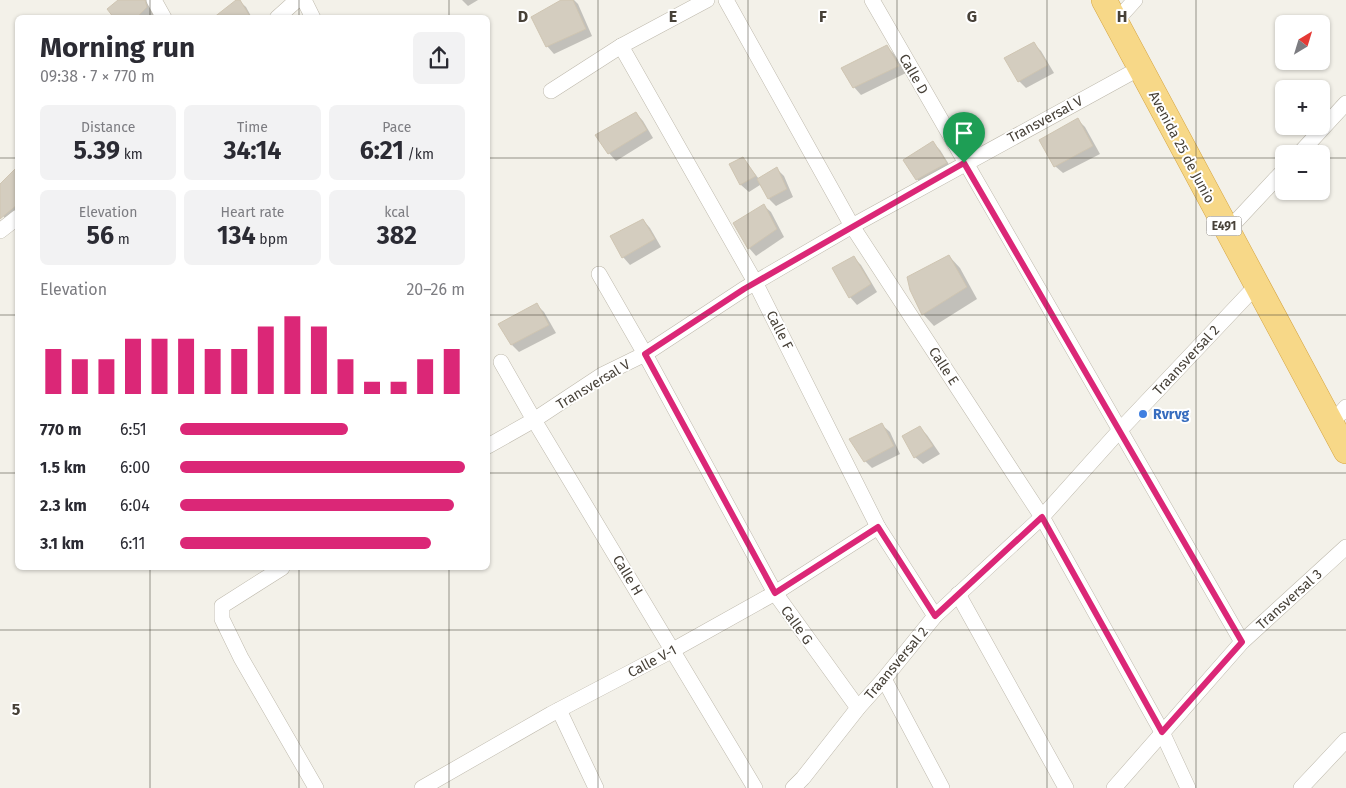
<!DOCTYPE html>
<meta charset="utf-8">
<style>
:root{--surface:#fff;--page:#f2f2f3;--text:#2b2b33;--muted:#7c7c81;--accent:#db2777}
body{margin:0;font-family:"Fira Sans",sans-serif;background:var(--page);color:var(--text);height:100vh;display:flex;flex-direction:column;font-size:19px;white-space:nowrap}
*{box-sizing:border-box;margin:0}
p{font-size:16px;color:var(--muted)}
.icon{flex:none;width:28px;height:28px;fill:none;stroke:currentColor;stroke-width:2;stroke-linecap:round;stroke-linejoin:round}
.map{position:relative;flex:1;overflow:hidden}
.side{position:absolute;left:15px;top:15px;width:475px;height:555px;display:flex;flex-direction:column;background:var(--surface);border-radius:8px;box-shadow:0 1px 4px #0004}
.side>*{flex:none}
.needle{width:32px;rotate:38deg}
.fabs{position:absolute;left:1275px;top:15px;display:grid;gap:10px}
.fabs a{display:grid;place-items:center;width:55px;height:55px;border-radius:8px;background:var(--surface);box-shadow:0 1px 4px #0004;font-size:25px}
.pin{position:absolute;display:grid;place-items:center;width:42px;height:42px;color:#fff;margin:-51px -21px;border-radius:50% 50% 50% 0;rotate:-45deg;box-shadow:0 0 5px #0007}
.pin .icon{rotate:45deg}
.round{display:grid;place-items:center;flex:none;width:52px;height:52px;border-radius:8px;background:var(--page)}
.head{display:flex;align-items:center;justify-content:space-between;height:85px;padding:0 25px}
h1{font-size:28px;font-weight:700;line-height:38px}
.stats{display:grid;grid-template-columns:repeat(3,1fr);gap:8px;height:85px;padding:5px 25px}
.stats div{display:grid;align-content:center;border-radius:8px;background:var(--page);text-align:center}
.stats b{font-size:25px;font-weight:700}
.stats small{font-size:14px;font-weight:400}
.stats p{font-size:14px}
.chart{height:140px;padding:10px 25px}
.chart p{display:flex;justify-content:space-between}
.chart svg{width:100%;height:90px;margin-top:5px;stroke:var(--accent);stroke-width:6}
ul{padding:0 25px;list-style:none;font-size:16px}
li{display:grid;grid-template-columns:80px 60px 1fr;align-items:center;height:38px}
li i{height:12px;border-radius:6px;background:var(--accent)}
.map>svg:first-child{display:block}
.shadow{fill:#0003}
.building{fill:#d4cdbf;stroke:#cfc5b2}
.lines{fill:none;stroke-linecap:round;stroke-linejoin:round}
.minor-casing{stroke:#beb9ac;stroke-width:16}
.trunk-casing{stroke:#d5a542;stroke-width:26}
.minor{stroke:#fff;stroke-width:15}
.trunk{stroke:#f7d888;stroke-width:25}
.route-casing{stroke:#fff;stroke-width:10}
.route{stroke:#db2777;stroke-width:6}
.grid{fill:none;stroke:#474138;stroke-width:1;stroke-opacity:0.55}
.shop-dot{fill:#3f7fe0;stroke:#fff;stroke-width:2}
.labels{text-anchor:middle;stroke-width:4;stroke-linejoin:round;paint-order:stroke}
.shield{fill:#fff;stroke:#7e7a74;stroke-width:1}
.shield-label{font-size:12px;font-weight:bold;fill:#474138}
.street-label{font-size:14px;fill:#474138;stroke:#fff}
.shop-label{font-size:14px;font-weight:bold;fill:#366cbe;stroke:#fff;text-anchor:start}
.grid-label{font-size:16px;text-anchor:middle;font-weight:bold;fill:#474138;stroke:#fff;stroke-width:4;stroke-linejoin:round;paint-order:stroke}
</style>
<div class="map">
<svg width="1346" height="788" viewBox="0 0 1346 788">
<rect width="100%" height="100%" fill="#f3f1e9"/>
<g class="shadow">
<polygon points="120,0 150,0 154,14 151,18 116,18"/>
<polygon points="238,0 246,7 252,18 219,18"/>
<polygon points="462,0 478,0 468,6"/>
<polygon points="564,0 574,0 578,4 592,36 554,54 547,46"/>
<polygon points="1034,44 1041,51 1054,73 1026,88 1019,81"/>
<polygon points="887,47 894,54 906,73 861,95 854,87"/>
<polygon points="636,113 643,121 653,138 616,161 609,153"/>
<polygon points="1078,120 1085,127 1100,154 1063,173 1055,166"/>
<polygon points="933,143 940,150 953,171 924,187 917,179"/>
<polygon points="743,159 759,179 777,169 784,176 793,197 776,206 769,199 760,185 749,192 741,185 731,165"/>
<polygon points="18,168 18,218 10,224 0,212 0,186"/>
<polygon points="763,205 771,212 784,237 756,256 749,248"/>
<polygon points="643,220 650,228 661,247 630,265 623,257"/>
<polygon points="949,256 960,268 977,299 934,326 923,314 911,289"/>
<polygon points="853,257 861,265 877,292 857,305 850,297"/>
<polygon points="536,304 544,312 556,333 519,352 512,345"/>
<polygon points="882,425 890,432 900,454 872,468 865,461"/>
<polygon points="919,427 927,435 940,454 923,464 915,457"/>
</g>
<g class="building">
<polygon points="118,0 145,0 147,7 136,18 114,18 107,9"/>
<polygon points="236,0 240,0 251,18 213,18"/>
<polygon points="561,0 573,0 586,29 546,47 531,17"/>
<polygon points="1034,42 1048,65 1018,82 1004,58"/>
<polygon points="887,45 899,66 853,88 841,68"/>
<polygon points="636,112 647,130 608,154 595,135"/>
<polygon points="1078,118 1093,146 1054,167 1039,140"/>
<polygon points="933,141 947,163 916,180 903,160"/>
<polygon points="743,157 756,176 740,185 729,164"/>
<polygon points="18,166 18,204 0,219 0,184"/>
<polygon points="777,167 787,189 768,199 757,179"/>
<polygon points="764,204 777,229 748,249 733,223"/>
<polygon points="643,219 655,239 622,258 610,236"/>
<polygon points="949,255 967,287 922,315 910,290 907,277"/>
<polygon points="854,256 871,284 849,298 832,268"/>
<polygon points="537,303 549,325 511,345 498,324"/>
<polygon points="882,423 894,446 864,462 849,439"/>
<polygon points="920,426 933,446 914,458 902,436"/>
</g>
<g class="lines">
<defs>
<g id="minor">
<polyline points="154,0 164,18"/>
<polyline points="304,0 313,18"/>
<polyline points="726,0 852,226 1042,517 1162,732 1188,788"/>
<polyline points="872,0 1242,642"/>
<polyline points="277,18 297,0"/>
<polyline points="1116,21 1135,0"/>
<polyline points="621,46 755,282 878,527 935,616"/>
<polyline points="551,91 621,46 707,0"/>
<polyline points="1299,154 1346,103"/>
<polyline points="0,231 18,217"/>
<polyline points="1227,231 1284,170"/>
<polyline points="599,274 645,354 775,593 858,708"/>
<polyline points="501,362 534,420 755,788"/>
<polyline points="1331,424 1346,407"/>
<polyline points="488,446 534,420 602,375 645,354 744,289 852,226 1140,68"/>
<polyline points="282,568 222,606 222,619 241,658 316,788"/>
<polyline points="958,594 1066,788"/>
<polyline points="884,679 942,788"/>
<polyline points="559,710 596,788"/>
<polyline points="422,788 551,714 673,650 775,593 878,527"/>
<polyline points="793,788 803,778 858,708 884,679 935,616 1042,517 1120,430 1257,285"/>
<polyline points="1114,788 1242,642 1346,547"/>
<polyline points="1301,788 1346,740"/>
</g>
<polyline id="trunk" points="1104,0 1346,451"/>
</defs>
<use href="#minor" class="minor-casing"/>
<use href="#trunk" class="trunk-casing"/>
<use href="#minor" class="minor"/>
<use href="#trunk" class="trunk"/>
</g>
<g class="lines">
<defs>
<polygon id="route" points="964,163 1242,642 1162,732 1042,517 935,616 878,527 775,593 645,354 744,289"/>
</defs>
<use href="#route" class="route-casing"/>
<use href="#route" class="route"/>
</g>
<path class="grid" d="M150,0V18M299,0V18M449,0V18M598,0V788M748,0V788M897,0V788M1047,0V788M1196,0V788M0,158H18M488,158H1284M1321,158H1346M0,315H18M488,315H1346M0,473H18M488,473H1346M150,568V788M299,568V788M449,568V788M0,630H1346"/>
<circle class="shop-dot" cx="1143" cy="414" r="5"/>
<g class="labels">
<rect class="shield" x="1206.5" y="216.5" width="35" height="19" rx="4"/>
<g class="shield-label">
<text x="1224" y="230">E491</text>
</g>
<g class="street-label">
<text transform="translate(914 74) rotate(60)" y="5">Calle D</text>
<text transform="translate(1045 119) rotate(-28)" y="5">Transversal V</text>
<text transform="translate(1182 147) rotate(62)" y="5">Avenida 25 de Junio</text>
<text transform="translate(780 330) rotate(63)" y="5">Calle F</text>
<text transform="translate(1186 360) rotate(-47)" y="5">Traansversal 2</text>
<text transform="translate(944 366) rotate(57)" y="5">Calle E</text>
<text transform="translate(593 384) rotate(-31)" y="5">Transversal V</text>
<text transform="translate(628 575) rotate(59)" y="5">Calle H</text>
<text transform="translate(1289 599) rotate(-42)" y="5">Transversal 3</text>
<text transform="translate(797 625) rotate(54)" y="5">Calle G</text>
<text transform="translate(652 661) rotate(-28)" y="5">Calle V-1</text>
<text transform="translate(896 663) rotate(-50)" y="5">Traansversal 2</text>
</g>
<g class="shop-label">
<text x="1153" y="419">Rvrvg</text>
</g>
</g>
<g class="grid-label">
<text x="523" y="22">D</text>
<text x="673" y="22">E</text>
<text x="823" y="22">F</text>
<text x="972" y="22">G</text>
<text x="1122" y="22">H</text>
<text x="16" y="715">5</text>
</g>
</svg>
<div class="fabs">
<a><svg class="needle" viewBox="-14 -14 28 28"><path d="M0-13l5 13h-10z" fill="#e53935"/><path d="M0 13l5-13h-10z" fill="#7c7c81"/></svg></a>
<a>+</a>
<a>−</a>
</div>
<div class="pin" style="left:964px;top:163px;background:#1e9e55"><svg class="icon" aria-label="arrive" viewBox="0 0 24 24"><path d="M6 21V4h12l-3 4 3 4H6"/></svg></div>
<section class="side">
<div class="head"><div><h1>Morning run</h1><p>09:38 · 7 × 770 m</p></div><a class="round"><svg class="icon" aria-label="share" viewBox="0 0 24 24"><path d="M12 15V3M7 8l5-5 5 5M5 13v7h14v-7"/></svg></a></div>
<div class="stats">
<div><p>Distance</p><b>5.39<small> km</small></b></div>
<div><p>Time</p><b>34:14</b></div>
<div><p>Pace</p><b>6:21<small> /km</small></b></div>
</div>
<div class="stats">
<div><p>Elevation</p><b>56<small> m</small></b></div>
<div><p>Heart rate</p><b>134<small> bpm</small></b></div>
<div><p>kcal</p><b>382</b></div>
</div>
<div class="chart"><p><span>Elevation</span>20–26 m</p>
<svg viewBox="0 0 160 44" preserveAspectRatio="none"><path d="M5 44V22M15 44V27M25 44V27M35 44V17M45 44V17M55 44V17M65 44V22M75 44V22M85 44V11M95 44V6M105 44V11M115 44V27M125 44V38M135 44V38M145 44V27M155 44V22"/></svg>
</div>
<ul>
<li><b>770 m</b>6:51<i style="width:59%"></i></li>
<li><b>1.5 km</b>6:00<i style="width:100%"></i></li>
<li><b>2.3 km</b>6:04<i style="width:96%"></i></li>
<li><b>3.1 km</b>6:11<i style="width:88%"></i></li>
</ul>
</section>
</div>
